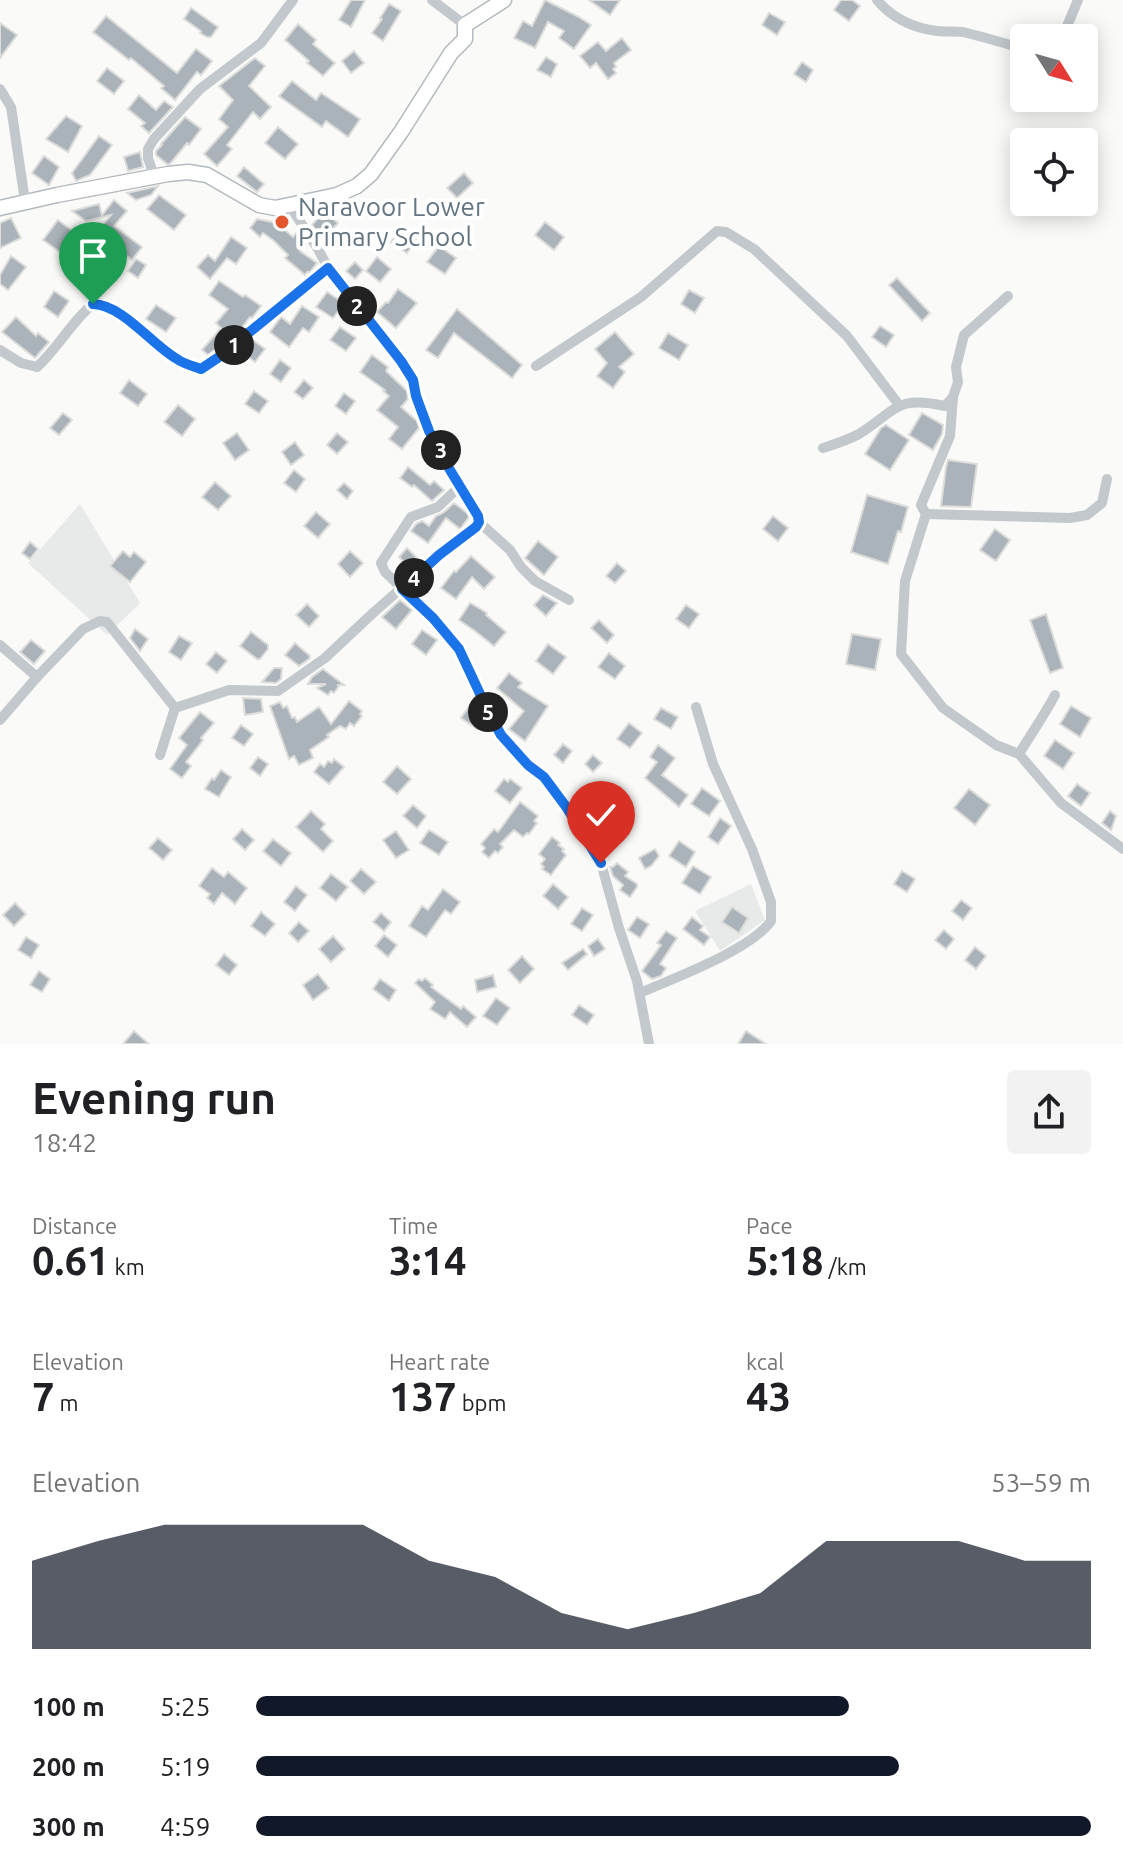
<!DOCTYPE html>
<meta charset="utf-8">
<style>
:root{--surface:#fff;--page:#f2f2f2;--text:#202124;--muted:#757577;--accent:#111827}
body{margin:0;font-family:Ubuntu,sans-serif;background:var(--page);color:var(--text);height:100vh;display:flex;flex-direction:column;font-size:30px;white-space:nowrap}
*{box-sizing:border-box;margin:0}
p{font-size:26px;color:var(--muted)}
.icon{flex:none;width:44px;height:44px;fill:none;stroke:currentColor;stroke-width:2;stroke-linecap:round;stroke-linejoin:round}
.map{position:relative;height:1044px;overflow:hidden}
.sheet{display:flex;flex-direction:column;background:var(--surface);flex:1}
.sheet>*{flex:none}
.needle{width:52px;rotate:127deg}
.tools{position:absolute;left:1010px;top:24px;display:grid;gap:16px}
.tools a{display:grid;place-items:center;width:88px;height:88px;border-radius:8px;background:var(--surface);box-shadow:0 4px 20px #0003;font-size:40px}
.pin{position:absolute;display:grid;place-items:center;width:68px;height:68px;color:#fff;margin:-82px -34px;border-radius:50% 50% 50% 0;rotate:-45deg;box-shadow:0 0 8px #0007}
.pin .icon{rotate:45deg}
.km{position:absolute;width:40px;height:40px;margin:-20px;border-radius:50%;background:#222;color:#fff;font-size:22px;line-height:40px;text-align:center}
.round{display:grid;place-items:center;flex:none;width:84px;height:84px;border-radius:8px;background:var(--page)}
.headline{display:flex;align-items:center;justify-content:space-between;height:136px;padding:0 32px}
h1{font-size:44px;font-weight:700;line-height:60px}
.stats{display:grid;grid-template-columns:repeat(3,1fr);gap:12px;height:136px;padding:8px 32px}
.stats div{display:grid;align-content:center}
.stats b{font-size:40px;font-weight:700}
.stats small{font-size:22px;font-weight:400}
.stats p{font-size:22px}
.chart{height:224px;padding:16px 32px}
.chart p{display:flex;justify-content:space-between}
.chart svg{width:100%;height:144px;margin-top:8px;fill:var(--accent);opacity:.7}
ul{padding:0 32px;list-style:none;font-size:26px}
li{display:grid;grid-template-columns:128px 96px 1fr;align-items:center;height:60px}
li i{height:20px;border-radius:10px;background:var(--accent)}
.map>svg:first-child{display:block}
.built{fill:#e8e9e9}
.building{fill:#aab3b9;stroke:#dcdcda;stroke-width:2}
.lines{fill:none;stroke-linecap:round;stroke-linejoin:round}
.secondary-casing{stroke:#b3babf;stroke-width:17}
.street{stroke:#c3c8cc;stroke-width:10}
.secondary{stroke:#fff;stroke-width:14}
.route-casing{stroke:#fff;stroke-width:16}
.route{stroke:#1a73e8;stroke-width:10}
.poi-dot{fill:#e4572e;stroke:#fff;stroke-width:3}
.labels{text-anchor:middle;stroke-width:8;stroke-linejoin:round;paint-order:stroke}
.poi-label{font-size:26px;fill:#657683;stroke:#fff;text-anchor:start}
</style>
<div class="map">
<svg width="1123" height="1044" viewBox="0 0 1123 1044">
<rect width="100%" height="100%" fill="#fafaf8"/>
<g class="built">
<polygon points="80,504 140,603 107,635 28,563"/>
<polygon points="751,884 765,920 720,951 695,911"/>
</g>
<g class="building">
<polygon points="351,0 365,0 351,27 339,20"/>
<polygon points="545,0 579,17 591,25 574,49 559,38 564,31 548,22 535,48 514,38 523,21 532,26"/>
<polygon points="589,0 620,0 610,15"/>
<polygon points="841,0 852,0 860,6 849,21 834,10"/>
<polygon points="389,4 401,11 383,41 372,33 382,19 380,18"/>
<polygon points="191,8 218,27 211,37 207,37 200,33 201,31 184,19"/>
<polygon points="769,13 785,22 777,35 762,25"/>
<polygon points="106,16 177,73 196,49 212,61 201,75 197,72 175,100 161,88 164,86 131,58 129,60 93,32"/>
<polygon points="0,23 17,35 0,58"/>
<polygon points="298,24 316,40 313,44 335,63 323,76 307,63 309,61 285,40"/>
<polygon points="622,38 631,50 614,63 616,67 613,69 616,73 608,79 596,63 590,68 580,56 598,42 606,51"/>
<polygon points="354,51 364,63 351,73 342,61"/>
<polygon points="546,57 557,64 551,77 537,70"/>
<polygon points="255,58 265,66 249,86 271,107 260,119 253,112 227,145 232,149 217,166 204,154 228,127 219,119 233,100 219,86"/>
<polygon points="802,62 813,70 806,82 794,74"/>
<polygon points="107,68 124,81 114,94 97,81"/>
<polygon points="292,81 316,100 321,93 360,119 348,137 326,121 322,127 279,96"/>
<polygon points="139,95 156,110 164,101 173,107 149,133 141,126 145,123 128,109"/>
<polygon points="66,116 82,126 68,152 46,139"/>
<polygon points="185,117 201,129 189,145 187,143 170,164 167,164 156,155 156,151 162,145 161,144"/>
<polygon points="278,127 298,144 285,159 265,143"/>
<polygon points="99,136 112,145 90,175 76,181 72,173"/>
<polygon points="140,152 143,167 128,171 124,157"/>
<polygon points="44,156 59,167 49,185 32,173"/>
<polygon points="244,167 264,184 257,192 237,176"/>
<polygon points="464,173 473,183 457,198 447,188"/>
<polygon points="158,186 151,195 136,200 127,193"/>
<polygon points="159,195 186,215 174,230 147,209"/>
<polygon points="114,200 127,211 114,226 142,247 132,260 118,249 121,246 99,230 111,215 86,221 72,211 99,204 102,215"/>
<polygon points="324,211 338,223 325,237 319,232 317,233 312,225"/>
<polygon points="11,218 21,238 0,248 0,223"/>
<polygon points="257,219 277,223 293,237 297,232 306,245 300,251 317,263 310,272 307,272 305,275 285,258 288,255 274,241 263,233 260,237 250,228"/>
<polygon points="58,220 98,250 89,262 66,244 60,252 43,240"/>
<polygon points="545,222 564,237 554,250 535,235"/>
<polygon points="400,229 416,240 407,253 391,242"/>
<polygon points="231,237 247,248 236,264 227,258 210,279 197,267 208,255 215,261"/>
<polygon points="439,246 456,258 445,274 427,262"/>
<polygon points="11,256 26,267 8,290 0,284 0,275"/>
<polygon points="377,257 391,269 380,282 366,271"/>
<polygon points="136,259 146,265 138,278 128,271"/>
<polygon points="355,262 363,270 355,279 346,271"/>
<polygon points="897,278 930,313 922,321 889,285"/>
<polygon points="219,281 243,297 245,295 261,306 252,318 250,317 240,330 208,355 202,350 221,328 216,323 228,309 209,295"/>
<polygon points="398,289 417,303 396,328 377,312 386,302 388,303"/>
<polygon points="689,290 704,298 695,313 681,304"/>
<polygon points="54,291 69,301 58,317 44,307"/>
<polygon points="327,292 344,303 333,318 316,307"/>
<polygon points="156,305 176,318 166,332 146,319"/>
<polygon points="302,306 319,317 309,332 303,328 289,347 270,332 281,317 290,324"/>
<polygon points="457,309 522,365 512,378 454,333 438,358 426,350"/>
<polygon points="16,317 36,336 38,333 49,342 35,358 2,332"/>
<polygon points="880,326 894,335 886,347 872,337"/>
<polygon points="340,327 356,338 346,351 330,340"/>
<polygon points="615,332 634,354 619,367 625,372 613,388 597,376 607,363 595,349"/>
<polygon points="668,333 688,345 679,360 659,348"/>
<polygon points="253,340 265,349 255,362 241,352"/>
<polygon points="372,355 388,367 386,371 407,391 408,399 401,407 417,421 419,428 402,449 389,439 398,427 377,410 389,396 383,391 385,390 360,372"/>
<polygon points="280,360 291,368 281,382 270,374"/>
<polygon points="129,380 147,394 138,406 120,393"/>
<polygon points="304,380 313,388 303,399 294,392"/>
<polygon points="254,391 268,401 259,413 245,404"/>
<polygon points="344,393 355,401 346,414 335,406"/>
<polygon points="178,405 195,419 182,436 164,422"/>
<polygon points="63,413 72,420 59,435 50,428"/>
<polygon points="922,413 943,425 942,434 933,450 909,435"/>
<polygon points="886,425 909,440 890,470 865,454 881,428"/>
<polygon points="237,433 249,450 235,460 223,443"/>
<polygon points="337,433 348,442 337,454 327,445"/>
<polygon points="295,442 304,455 291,465 282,452"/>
<polygon points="948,460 977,464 971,507 941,506 946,467"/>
<polygon points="408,467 430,485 434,481 444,490 432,501 414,485 412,487 400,478"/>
<polygon points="294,470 305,479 296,492 284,483"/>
<polygon points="215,482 231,496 218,510 202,497"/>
<polygon points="344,483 353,491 347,499 337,490"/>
<polygon points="867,495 908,507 901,532 898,531 888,564 851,552"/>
<polygon points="454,503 467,513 469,517 460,529 446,518 428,543 411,531 416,524 422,521 429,526 436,516 443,513"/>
<polygon points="316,512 330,524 318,538 304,526"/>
<polygon points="773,516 788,528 778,541 763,529"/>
<polygon points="995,529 1010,540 996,561 980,550"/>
<polygon points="538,541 558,557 544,575 525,558"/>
<polygon points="30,542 38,549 30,559 22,553"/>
<polygon points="407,548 416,557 408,566 399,557"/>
<polygon points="123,551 130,557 134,552 146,562 130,582 110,566"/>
<polygon points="350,551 363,563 350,577 338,564"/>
<polygon points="471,556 495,577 484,589 472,577 456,599 441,588 454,571 456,572"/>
<polygon points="617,563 626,571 615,583 606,576"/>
<polygon points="543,595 557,603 546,616 534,605"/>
<polygon points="400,600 412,610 396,629 382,617"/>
<polygon points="470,603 487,613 486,615 506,632 494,646 475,631 459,620"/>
<polygon points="307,604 319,616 309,627 296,615"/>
<polygon points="686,605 699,614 689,628 676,619"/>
<polygon points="1046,614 1063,668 1050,673 1030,620"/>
<polygon points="599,620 614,635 607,643 591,628"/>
<polygon points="135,629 148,639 140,651 130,638"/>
<polygon points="422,630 437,640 426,655 412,644"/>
<polygon points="251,632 268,645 268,649 260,659 257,659 240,646"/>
<polygon points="852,634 881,639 875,670 846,664"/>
<polygon points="179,636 192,643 181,660 169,652"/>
<polygon points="31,640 45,651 34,664 20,652"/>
<polygon points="295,643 310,656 309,659 299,666 285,655"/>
<polygon points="548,644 566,657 553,674 536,661"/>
<polygon points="216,652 227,661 217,673 206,664"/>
<polygon points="609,653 625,666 615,679 598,667"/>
<polygon points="274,668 282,668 281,679 276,683 262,682"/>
<polygon points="323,669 344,685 337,685 339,686 334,693 331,691 328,695 317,688 326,684 308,684 312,677"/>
<polygon points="509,673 522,683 518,687 548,706 525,741 509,729 524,711 497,688"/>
<polygon points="243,698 261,699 263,712 245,715"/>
<polygon points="349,701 362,711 360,714 362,716 354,726 350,723 346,729 340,726 327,735 329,737 310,750 313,758 299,765 294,756 289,759 270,706 280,702 283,708 287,706 292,718 295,717 297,722 319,707 331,724"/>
<polygon points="470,705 480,712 483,719 477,729 461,718"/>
<polygon points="1071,706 1091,718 1080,737 1060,724"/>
<polygon points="661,708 678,717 671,729 654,719"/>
<polygon points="200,712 214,723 201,738 203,740 186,762 191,766 182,778 170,769 187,745 179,738"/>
<polygon points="629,723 642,733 630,748 617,739"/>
<polygon points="241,725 253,734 244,746 232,738"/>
<polygon points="1055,740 1074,753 1063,769 1044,756"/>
<polygon points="563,744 572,751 563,763 554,755"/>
<polygon points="658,745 675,758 662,775 688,795 679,807 645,778 657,762 650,757"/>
<polygon points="593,755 602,763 593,772 585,764"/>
<polygon points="258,757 268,764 260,776 250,768"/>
<polygon points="334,759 344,767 329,784 314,772 320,764 324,767 328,761 332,763"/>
<polygon points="397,766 411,779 397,794 383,782"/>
<polygon points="221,770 231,777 219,797 205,789 212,778 214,780"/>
<polygon points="504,779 508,782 510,779 522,788 510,803 495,791"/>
<polygon points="1077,784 1090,793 1081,806 1068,796"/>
<polygon points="702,788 720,801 709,816 691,804"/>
<polygon points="969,789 990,805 975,825 954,808"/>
<polygon points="520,802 538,816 534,821 537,823 529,834 527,833 523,837 514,830 500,844 503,847 498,853 495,851 489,858 482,852 485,848 481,844 494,829 498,832"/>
<polygon points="413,805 426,816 417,828 403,816"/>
<polygon points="311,811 325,824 321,829 333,841 323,852 296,827"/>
<polygon points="1110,811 1116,816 1111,830 1102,823"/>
<polygon points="720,818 731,826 718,844 708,837"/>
<polygon points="242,829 254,840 245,850 233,839"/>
<polygon points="429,830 448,842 439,855 420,843"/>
<polygon points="396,831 409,850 396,858 383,840"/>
<polygon points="552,837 560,843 558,845 564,849 562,851 566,855 551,875 542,869 544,867 541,864 545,859 539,854"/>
<polygon points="158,838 172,850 163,860 149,848"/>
<polygon points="273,839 291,853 281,866 263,851"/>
<polygon points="679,841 695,852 686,867 669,856"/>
<polygon points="655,849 659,856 651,866 645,869 639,858"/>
<polygon points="617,863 628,872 625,876 637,884 637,887 630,897 620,890 623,885 613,876 610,867 613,867"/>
<polygon points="693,866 711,877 700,894 682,883"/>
<polygon points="212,868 224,877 228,872 247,888 235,904 222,893 214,904 207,898 210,894 199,886"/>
<polygon points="361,869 376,882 364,894 350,881"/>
<polygon points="902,871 915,879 907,892 894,884"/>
<polygon points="331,874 348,887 336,901 320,888"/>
<polygon points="553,884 568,897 558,909 543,896"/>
<polygon points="296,886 307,895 295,911 284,902"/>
<polygon points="443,889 460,902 451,914 445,910 426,937 409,926 422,906 428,910"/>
<polygon points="961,900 972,908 963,920 952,911"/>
<polygon points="15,903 26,914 14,926 3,915"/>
<polygon points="732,907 748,918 739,933 722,922"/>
<polygon points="582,908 593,915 582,931 571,924"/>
<polygon points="261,912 275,924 265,936 251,926"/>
<polygon points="381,913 391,922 384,931 373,922"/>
<polygon points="637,917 649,924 640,938 628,930"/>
<polygon points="692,917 703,926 700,930 710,937 704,945 683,929"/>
<polygon points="299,922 309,931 298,942 289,933"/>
<polygon points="944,930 954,939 946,949 935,940"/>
<polygon points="666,931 677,938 660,964 666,968 661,976 652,979 642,971 661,945 657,943"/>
<polygon points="384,935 397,945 388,957 375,946"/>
<polygon points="333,936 345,949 331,962 319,949"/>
<polygon points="26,937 39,945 31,958 18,950"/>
<polygon points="598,939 605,949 594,956 588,946"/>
<polygon points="975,947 986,956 976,969 965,960"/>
<polygon points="583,949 587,954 568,970 562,963"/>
<polygon points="224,954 237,965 229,975 216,965"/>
<polygon points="522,956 534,969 520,983 508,970"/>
<polygon points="39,971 50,979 42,992 30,985"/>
<polygon points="318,974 329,988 313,1000 303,985"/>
<polygon points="493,975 496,987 477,992 475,980"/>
<polygon points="425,978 433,985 431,987 461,1009 463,1006 476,1017 467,1027 450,1012 445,1019 430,1009 435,1002 415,983 419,979 422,981"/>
<polygon points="380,979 396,990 389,1001 373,989"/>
<polygon points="496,998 510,1008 497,1025 483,1016"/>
<polygon points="579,1005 594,1015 587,1025 572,1015"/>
<polygon points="134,1031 149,1044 123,1044"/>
<polygon points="746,1031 766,1044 738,1044"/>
</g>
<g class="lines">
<defs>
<polyline id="secondary" points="0,208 57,195 168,174 188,172 207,175 259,205 275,208 337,195 357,186 371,174 401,132 451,53 465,39 465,25 504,0"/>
</defs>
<use href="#secondary" class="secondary-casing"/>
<g class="street">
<polyline points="432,0 465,25"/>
<path d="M877,0C892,18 914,28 937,31C946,32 954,31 963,32C984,37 1004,43 1024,49"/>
<polyline points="1062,38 1078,0"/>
<polyline points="0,89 11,107 25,201"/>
<polyline points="154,176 148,158 148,149 154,139 200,89 261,43 293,0"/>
<polyline points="290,206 318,249 328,268 401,361 413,380 416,396 429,431 450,470 461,485 438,507 411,517 381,563 385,572 433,618 459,649 488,711 501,735 528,765 544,777 567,808 601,863 619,928 637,981 649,1044"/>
<path d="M0,350L21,363L37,367C58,348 72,321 93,304C123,304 152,345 177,359C184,364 193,366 201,369L219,357L328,268"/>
<polyline points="536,366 641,297 717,231 726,232 754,249 847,336 899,405"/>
<polyline points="953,397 958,382 956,367 964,335 1008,296"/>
<path d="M823,448C835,444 848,440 859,434C897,410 896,395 945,406L953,397L950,436L921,505L926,514L905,581L901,654L943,708L996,745L1019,754L1061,803L1123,849"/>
<polyline points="926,514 1070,518 1087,515 1102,503 1107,479"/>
<polyline points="479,522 510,550 521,567 535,581 569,600"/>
<polyline points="0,645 37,677"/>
<polyline points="175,708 229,690 278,691 325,658 373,613 439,555 476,527 479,522 478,516 461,485"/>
<polyline points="0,720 37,677 83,629 100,621 107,622 175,708"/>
<path d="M1019,754C1031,734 1044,716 1055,695"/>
<polyline points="160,755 175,708"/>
<path d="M640,993C674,978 751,950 771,921V902L752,849L713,764L696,707"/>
</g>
<use href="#secondary" class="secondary"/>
</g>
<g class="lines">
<defs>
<path id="route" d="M93,304C123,305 152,345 177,359C184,364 193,366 201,369L219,357L328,268L401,361L413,380L416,396L429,431L450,470L478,516L479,522L476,527L439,555L402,589L433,618L459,649L488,711L501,735L528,765L544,777L567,808L601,863"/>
</defs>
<use href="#route" class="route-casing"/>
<use href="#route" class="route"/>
</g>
<circle class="poi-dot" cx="282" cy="222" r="8"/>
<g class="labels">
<g class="poi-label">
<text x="298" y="216">Naravoor Lower<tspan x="298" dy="30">Primary School</tspan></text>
</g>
</g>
</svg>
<div class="tools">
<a><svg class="needle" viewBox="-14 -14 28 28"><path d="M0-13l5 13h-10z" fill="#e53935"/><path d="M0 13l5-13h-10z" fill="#757577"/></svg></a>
<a><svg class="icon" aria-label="locate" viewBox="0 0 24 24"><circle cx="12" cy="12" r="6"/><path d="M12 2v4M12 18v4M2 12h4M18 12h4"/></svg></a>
</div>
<div class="pin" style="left:93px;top:304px;background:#1e9e55"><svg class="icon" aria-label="arrive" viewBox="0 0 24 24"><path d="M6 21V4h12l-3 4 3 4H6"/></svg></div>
<div class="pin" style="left:601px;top:863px;background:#d93025"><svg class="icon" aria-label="check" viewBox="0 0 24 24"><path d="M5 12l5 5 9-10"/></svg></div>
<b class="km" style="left:234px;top:345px">1</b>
<b class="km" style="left:357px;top:306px">2</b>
<b class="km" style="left:441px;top:450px">3</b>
<b class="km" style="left:414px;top:578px">4</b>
<b class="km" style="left:488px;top:712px">5</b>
</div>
<section class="sheet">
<div class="headline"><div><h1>Evening run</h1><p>18:42</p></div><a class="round"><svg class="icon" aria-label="share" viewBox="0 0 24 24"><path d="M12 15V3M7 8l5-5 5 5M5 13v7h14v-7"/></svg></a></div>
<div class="stats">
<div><p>Distance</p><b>0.61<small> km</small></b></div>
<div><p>Time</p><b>3:14</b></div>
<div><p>Pace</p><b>5:18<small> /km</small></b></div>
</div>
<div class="stats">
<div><p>Elevation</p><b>7<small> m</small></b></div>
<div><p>Heart rate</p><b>137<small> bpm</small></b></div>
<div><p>kcal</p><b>43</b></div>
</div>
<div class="chart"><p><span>Elevation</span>53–59 m</p>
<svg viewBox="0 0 160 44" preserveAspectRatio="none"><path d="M0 44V17L10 11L20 6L30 6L40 6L50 6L60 17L70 22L80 33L90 38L100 33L110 27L120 11L130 11L140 11L150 17L160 17V44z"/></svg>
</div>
<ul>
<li><b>100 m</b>5:25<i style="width:71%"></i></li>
<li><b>200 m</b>5:19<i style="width:77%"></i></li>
<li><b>300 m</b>4:59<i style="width:100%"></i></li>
</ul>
</section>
